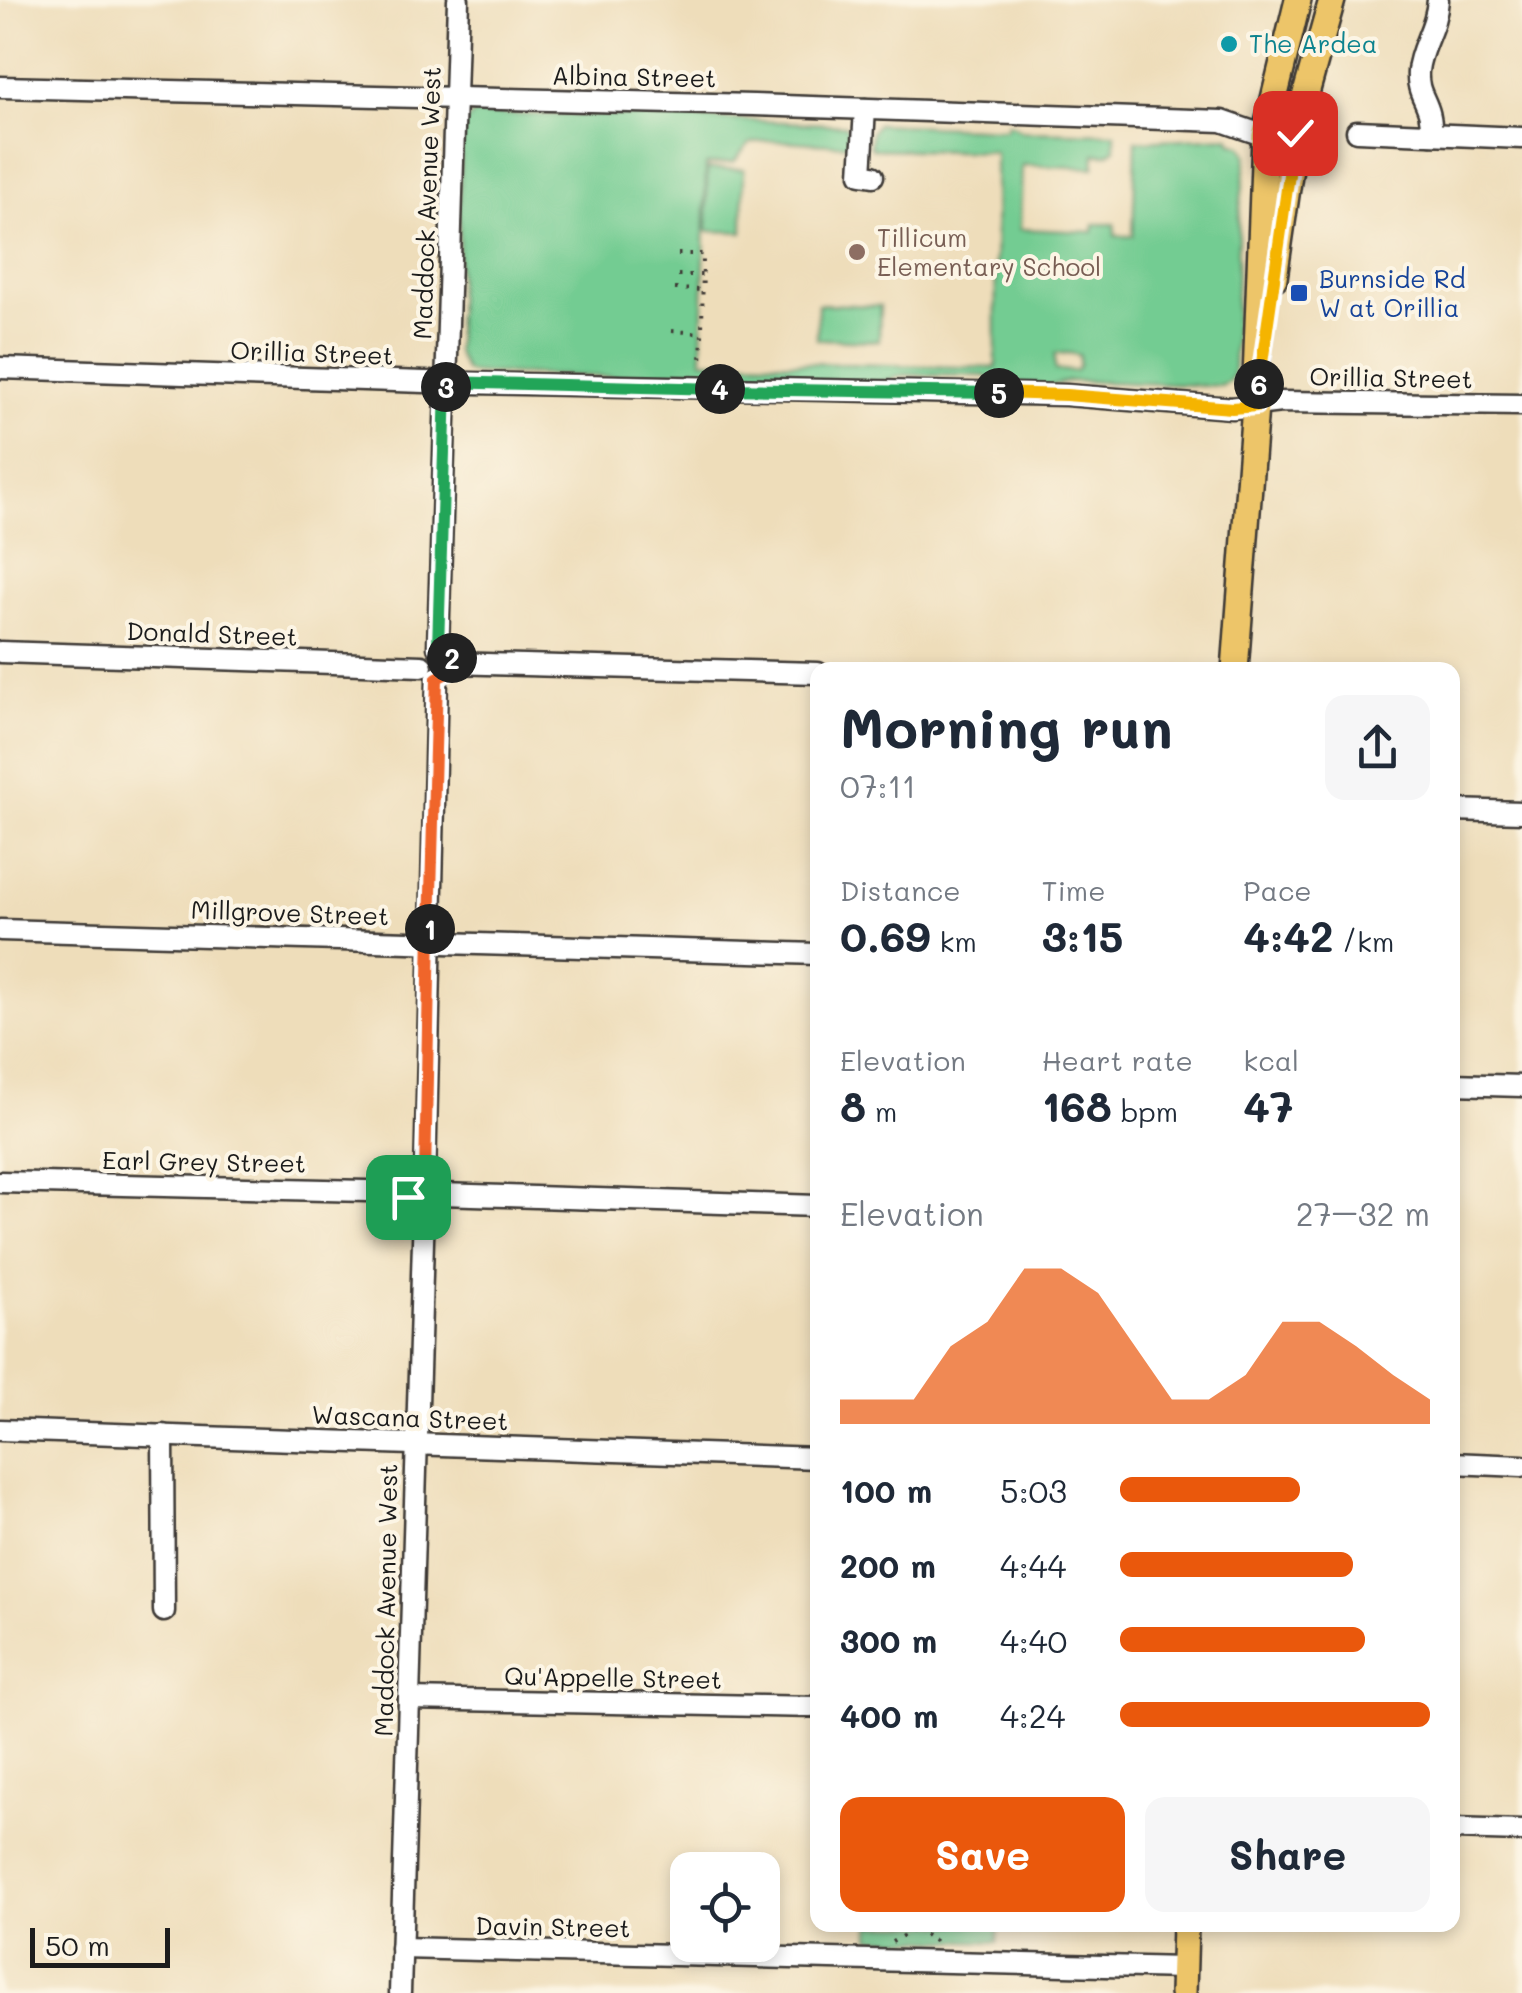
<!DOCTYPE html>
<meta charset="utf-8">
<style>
:root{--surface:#fff;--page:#f6f6f7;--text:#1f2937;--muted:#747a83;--accent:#ea580c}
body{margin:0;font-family:Mali,sans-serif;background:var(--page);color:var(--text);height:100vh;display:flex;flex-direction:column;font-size:38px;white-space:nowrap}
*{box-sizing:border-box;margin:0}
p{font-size:32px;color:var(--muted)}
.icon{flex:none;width:55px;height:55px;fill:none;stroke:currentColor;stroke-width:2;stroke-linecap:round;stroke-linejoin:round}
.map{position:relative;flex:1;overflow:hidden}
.side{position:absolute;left:810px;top:662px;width:650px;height:1270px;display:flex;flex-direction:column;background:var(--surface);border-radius:20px;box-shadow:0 5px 15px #0003}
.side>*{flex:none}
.buttons{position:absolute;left:670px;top:1852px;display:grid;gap:20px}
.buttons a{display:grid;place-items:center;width:110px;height:110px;border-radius:20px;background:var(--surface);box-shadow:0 5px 15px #0003;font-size:50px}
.scale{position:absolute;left:30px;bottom:25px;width:140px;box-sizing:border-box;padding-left:10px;border:5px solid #1c1c1c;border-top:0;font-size:28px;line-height:35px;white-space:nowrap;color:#1c1c1c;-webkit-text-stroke:8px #fcf5e5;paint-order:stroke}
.pin{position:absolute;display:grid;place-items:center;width:85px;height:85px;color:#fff;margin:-42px;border-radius:20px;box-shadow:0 5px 15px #0006}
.km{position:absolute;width:50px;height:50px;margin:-25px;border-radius:50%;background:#222;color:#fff;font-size:28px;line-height:50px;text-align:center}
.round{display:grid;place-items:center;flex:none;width:105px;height:105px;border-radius:20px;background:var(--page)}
.head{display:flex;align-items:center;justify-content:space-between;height:170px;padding:0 30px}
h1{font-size:55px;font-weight:700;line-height:75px}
.metrics{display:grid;grid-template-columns:repeat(3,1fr);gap:15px;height:170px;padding:10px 30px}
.metrics div{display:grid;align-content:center}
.metrics b{font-size:42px;font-weight:700}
.metrics small{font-size:28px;font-weight:400}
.metrics p{font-size:28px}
.chart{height:280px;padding:20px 30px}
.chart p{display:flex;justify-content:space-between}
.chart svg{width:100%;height:180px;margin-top:10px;fill:var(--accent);opacity:.7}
.button{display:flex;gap:20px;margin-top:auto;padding:20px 30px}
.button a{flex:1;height:115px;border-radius:20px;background:var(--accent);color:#fff;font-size:40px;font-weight:700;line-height:115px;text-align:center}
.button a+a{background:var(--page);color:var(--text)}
ul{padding:0 30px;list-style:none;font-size:32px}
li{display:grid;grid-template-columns:160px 120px 1fr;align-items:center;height:75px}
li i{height:25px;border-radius:12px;background:var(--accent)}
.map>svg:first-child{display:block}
.green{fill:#73cc92;stroke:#487457;stroke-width:2.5;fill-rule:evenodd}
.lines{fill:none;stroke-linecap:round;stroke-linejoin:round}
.minor-casing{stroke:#3c3934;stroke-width:25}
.major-casing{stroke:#3c3934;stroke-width:30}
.path{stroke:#3c3934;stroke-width:4;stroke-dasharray:2.5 8;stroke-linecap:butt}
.minor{stroke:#fff;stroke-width:20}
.major{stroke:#edc569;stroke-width:25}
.split-1-casing{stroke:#fff;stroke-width:20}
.split-2-casing{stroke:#fff;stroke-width:20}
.split-3-casing{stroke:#fff;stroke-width:20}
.split-4-casing{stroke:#fff;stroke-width:20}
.split-5-casing{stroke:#fff;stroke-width:20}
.split-6-casing{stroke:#fff;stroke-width:20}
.split-7-casing{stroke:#fff;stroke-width:20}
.split-1{stroke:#f0652b;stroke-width:12}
.split-2{stroke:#f0652b;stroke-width:12}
.split-3{stroke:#22a559;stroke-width:12}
.split-4{stroke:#22a559;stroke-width:12}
.split-5{stroke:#22a559;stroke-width:12}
.split-6{stroke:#f5b400;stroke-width:12}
.split-7{stroke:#f5b400;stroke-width:12}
.culture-dot{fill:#0f9aa8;stroke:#fcf5e5;stroke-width:4}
.education-dot{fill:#8d6e63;stroke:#fcf5e5;stroke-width:4}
.transit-dot{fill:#1a4fb4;stroke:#fcf5e5;stroke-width:4}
.labels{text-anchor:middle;stroke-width:8;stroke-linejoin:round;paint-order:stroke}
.culture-label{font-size:25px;fill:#0d838f;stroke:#fcf5e5;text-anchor:start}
.street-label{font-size:25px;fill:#1c1c1c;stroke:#fcf5e5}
.education-label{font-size:25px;fill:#785e54;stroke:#fcf5e5;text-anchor:start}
.transit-label{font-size:25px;fill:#164399;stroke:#fcf5e5;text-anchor:start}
</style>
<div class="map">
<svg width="1522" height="1993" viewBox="0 0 1522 1993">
<rect width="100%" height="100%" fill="#fcf5e5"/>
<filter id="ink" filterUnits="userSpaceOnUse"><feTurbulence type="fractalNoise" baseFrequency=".01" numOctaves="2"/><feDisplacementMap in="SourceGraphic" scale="20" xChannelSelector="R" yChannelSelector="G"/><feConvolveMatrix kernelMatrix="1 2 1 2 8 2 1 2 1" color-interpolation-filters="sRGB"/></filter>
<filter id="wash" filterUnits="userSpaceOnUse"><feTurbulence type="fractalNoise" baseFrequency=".0048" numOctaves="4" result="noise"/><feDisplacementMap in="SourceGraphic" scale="40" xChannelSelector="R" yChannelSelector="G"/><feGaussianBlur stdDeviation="2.25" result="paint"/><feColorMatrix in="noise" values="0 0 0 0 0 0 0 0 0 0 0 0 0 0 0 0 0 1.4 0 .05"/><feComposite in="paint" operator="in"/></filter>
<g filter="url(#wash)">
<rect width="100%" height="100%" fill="#eeddba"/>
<g class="green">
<path d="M474,114L655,116L845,125L855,144C834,147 762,136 750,144C744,148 739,156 734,162L706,165L702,360L996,368L995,152L874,149L870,146L871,132L877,124L1006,129L1008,123L1022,131L1115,133V149L1108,154H1095L1094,168L1022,165L1020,229L1093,232L1094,224H1115V236H1133L1136,141L1230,137L1231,142L1242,145L1247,155L1239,216L1233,375L1229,382L1221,386L1068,381L1050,386L993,382L986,376L904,375L876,384L471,373L465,371L456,351L462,125ZM1067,353L1079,355V366L1075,371L1055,370V354Z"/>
<polygon points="707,169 744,169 743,232 707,231"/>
<polygon points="818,304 880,306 879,341 817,339"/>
<polygon points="871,1925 998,1925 997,1942 871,1938"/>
</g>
</g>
<g filter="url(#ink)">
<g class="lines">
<defs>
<g id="minor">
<polyline points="0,87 754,105 1222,121 1265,136"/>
<polyline points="865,109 861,174 873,176"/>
<polyline points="1357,131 1522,138"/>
<path d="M1431,134C1433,102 1416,98 1418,71C1420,47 1436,29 1438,0"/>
<polyline points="0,368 425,382 1066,395 1232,408 1281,402 1522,405"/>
<polyline points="438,647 458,0"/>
<polyline points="0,652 422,666"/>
<polyline points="452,663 818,673"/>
<polyline points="1452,810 1522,812"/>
<polyline points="0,930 818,954"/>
<polyline points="1452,1084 1522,1086"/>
<polyline points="425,1177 437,678"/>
<polyline points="0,1182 407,1192"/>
<polyline points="440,1194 818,1206"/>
<polyline points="0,1430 818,1458"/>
<polyline points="163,1435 164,1611"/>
<polyline points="1452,1463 1522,1466"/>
<polyline points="409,1699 818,1707"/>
<polyline points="1452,1829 1522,1831"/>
<polyline points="401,1948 1183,1968"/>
<polyline points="400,1993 424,1209"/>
</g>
<g id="major">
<polyline points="1274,278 1295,133 1332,0"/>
<polyline points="1235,670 1255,406 1265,136 1298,0"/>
<polyline points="1183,1993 1185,1925"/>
</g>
</defs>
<use href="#minor" class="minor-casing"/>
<use href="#major" class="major-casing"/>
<g class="path">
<polyline points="678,254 703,254 702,333"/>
<polyline points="678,275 703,275"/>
<polyline points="675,289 702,290"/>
<polyline points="672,331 702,333 701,363"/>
<polyline points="915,1929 936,1942"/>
<polyline points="892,1942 915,1929 914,1925"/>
</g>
<use href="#minor" class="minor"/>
<use href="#major" class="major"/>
</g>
</g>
<g class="lines" filter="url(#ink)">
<defs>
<polyline id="split-1" points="408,1197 411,1182 425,1176 430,929"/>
<polyline id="split-2" points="430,929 437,678 449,672 452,658"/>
<polyline id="split-3" points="446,387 438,647 446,651 452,658"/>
<polyline id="split-4" points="446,387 446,382 720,389"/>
<polyline id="split-5" points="720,389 999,393"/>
<polyline id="split-6" points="999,393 1066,395 1232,408 1256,406 1259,384"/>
<polyline id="split-7" points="1259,384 1295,133"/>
</defs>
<use href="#split-1" class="split-1-casing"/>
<use href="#split-2" class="split-2-casing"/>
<use href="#split-3" class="split-3-casing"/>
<use href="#split-4" class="split-4-casing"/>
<use href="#split-5" class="split-5-casing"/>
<use href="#split-6" class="split-6-casing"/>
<use href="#split-7" class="split-7-casing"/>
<use href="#split-1" class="split-1"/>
<use href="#split-2" class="split-2"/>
<use href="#split-3" class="split-3"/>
<use href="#split-4" class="split-4"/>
<use href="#split-5" class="split-5"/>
<use href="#split-6" class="split-6"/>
<use href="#split-7" class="split-7"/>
</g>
<circle class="culture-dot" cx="1229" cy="44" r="10"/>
<circle class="education-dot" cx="857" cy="252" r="10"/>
<rect class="transit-dot" x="1289" y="283" width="20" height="20" rx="5"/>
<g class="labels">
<g class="culture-label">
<text x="1249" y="53">The Ardea</text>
</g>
<g class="street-label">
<text transform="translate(634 77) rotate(1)" y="9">Albina Street</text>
<text transform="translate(427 203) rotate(-88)" y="9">Maddock Avenue West</text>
<text transform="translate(312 353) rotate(2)" y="9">Orillia Street</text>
<text transform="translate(1391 378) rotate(1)" y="9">Orillia Street</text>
<text transform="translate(212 634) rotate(2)" y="9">Donald Street</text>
<text transform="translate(290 913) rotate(2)" y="9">Millgrove Street</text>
<text transform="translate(204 1162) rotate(1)" y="9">Earl Grey Street</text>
<text transform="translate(410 1418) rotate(2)" y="9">Wascana Street</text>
<text transform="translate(386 1600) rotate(-89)" y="9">Maddock Avenue West</text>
<text transform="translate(613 1678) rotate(1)" y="9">Qu'Appelle Street</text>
<text transform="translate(553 1927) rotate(1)" y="9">Davin Street</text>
</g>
<g class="education-label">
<text x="877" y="247">Tillicum<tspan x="877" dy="29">Elementary School</tspan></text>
</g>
<g class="transit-label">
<text x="1319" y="288">Burnside Rd<tspan x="1319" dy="29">W at Orillia</tspan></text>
</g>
</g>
</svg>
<div class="buttons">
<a><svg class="icon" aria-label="locate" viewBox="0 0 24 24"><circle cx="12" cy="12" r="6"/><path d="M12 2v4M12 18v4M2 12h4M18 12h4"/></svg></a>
</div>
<div class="scale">50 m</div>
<div class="pin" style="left:408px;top:1197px;background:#1e9e55"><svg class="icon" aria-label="arrive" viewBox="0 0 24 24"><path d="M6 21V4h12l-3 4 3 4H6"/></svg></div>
<div class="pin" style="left:1295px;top:133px;background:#d93025"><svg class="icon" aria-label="check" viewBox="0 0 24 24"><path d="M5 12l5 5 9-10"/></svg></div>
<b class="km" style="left:430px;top:929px">1</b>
<b class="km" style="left:452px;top:658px">2</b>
<b class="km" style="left:446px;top:387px">3</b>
<b class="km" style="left:720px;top:389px">4</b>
<b class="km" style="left:999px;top:393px">5</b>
<b class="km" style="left:1259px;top:384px">6</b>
<section class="side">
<div class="head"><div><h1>Morning run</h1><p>07:11</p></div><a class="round"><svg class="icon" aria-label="share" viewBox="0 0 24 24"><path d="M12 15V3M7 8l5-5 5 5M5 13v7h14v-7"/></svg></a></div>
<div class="metrics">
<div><p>Distance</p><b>0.69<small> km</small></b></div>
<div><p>Time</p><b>3:15</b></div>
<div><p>Pace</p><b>4:42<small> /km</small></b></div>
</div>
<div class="metrics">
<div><p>Elevation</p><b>8<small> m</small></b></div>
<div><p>Heart rate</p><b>168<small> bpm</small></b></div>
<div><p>kcal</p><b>47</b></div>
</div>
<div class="chart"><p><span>Elevation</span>27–32 m</p>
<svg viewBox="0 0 160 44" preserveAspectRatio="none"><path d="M0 44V38L10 38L20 38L30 25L40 19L50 6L60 6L70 12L80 25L90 38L100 38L110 32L120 19L130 19L140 25L150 32L160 38V44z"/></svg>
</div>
<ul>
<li><b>100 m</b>5:03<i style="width:58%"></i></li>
<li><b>200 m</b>4:44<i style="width:75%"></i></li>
<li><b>300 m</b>4:40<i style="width:79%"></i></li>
<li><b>400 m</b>4:24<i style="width:100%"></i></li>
</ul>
<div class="button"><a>Save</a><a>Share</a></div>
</section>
</div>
